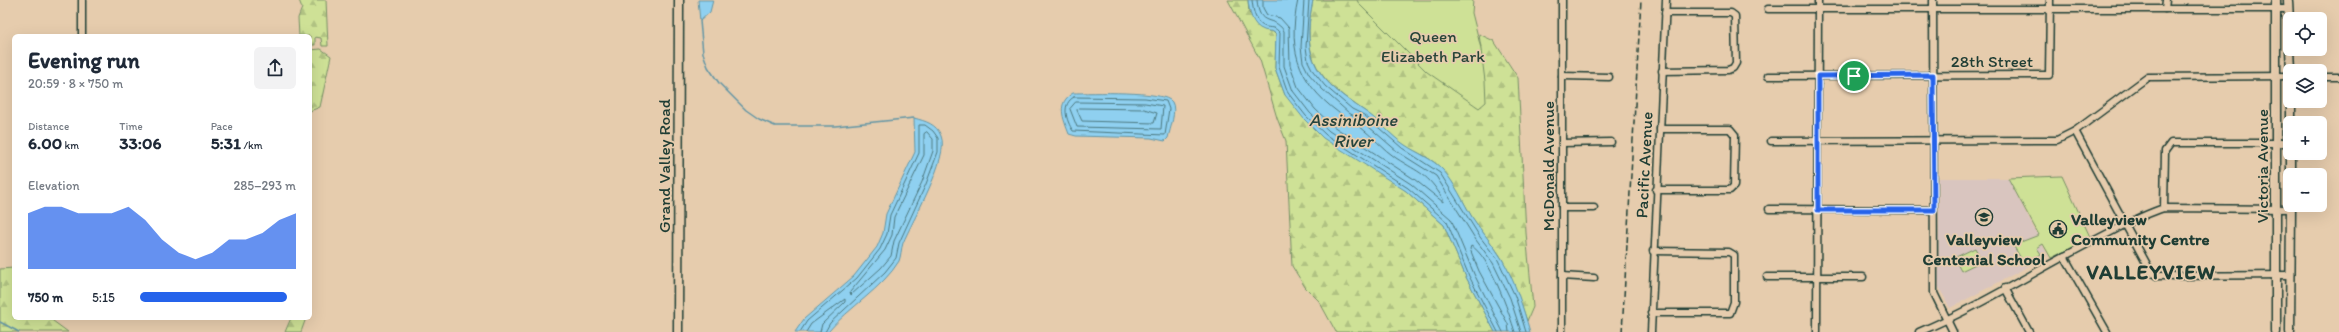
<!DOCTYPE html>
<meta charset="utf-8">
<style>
:root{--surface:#fff;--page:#f2f2f3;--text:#1f2937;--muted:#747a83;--accent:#2563eb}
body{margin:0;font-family:Itim,sans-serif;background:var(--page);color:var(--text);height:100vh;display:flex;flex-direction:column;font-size:15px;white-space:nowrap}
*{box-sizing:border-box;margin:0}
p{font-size:13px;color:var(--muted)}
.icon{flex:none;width:22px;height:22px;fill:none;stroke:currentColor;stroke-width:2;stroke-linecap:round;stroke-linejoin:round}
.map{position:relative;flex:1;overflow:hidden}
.drawer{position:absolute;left:12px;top:34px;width:300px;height:286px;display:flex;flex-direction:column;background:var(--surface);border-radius:6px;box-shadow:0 4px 16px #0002}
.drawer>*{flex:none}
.controls{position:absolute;left:2283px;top:12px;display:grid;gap:8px}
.controls a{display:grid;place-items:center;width:44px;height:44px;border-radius:6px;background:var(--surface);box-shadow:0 4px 16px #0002;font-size:20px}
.pin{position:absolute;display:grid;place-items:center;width:34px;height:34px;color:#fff;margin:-17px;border:2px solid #fff;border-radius:50%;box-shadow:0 1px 4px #0007}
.round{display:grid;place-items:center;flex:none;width:42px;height:42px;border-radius:6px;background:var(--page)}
.headline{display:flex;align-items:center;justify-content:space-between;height:68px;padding:0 16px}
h1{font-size:22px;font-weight:700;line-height:30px}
.figures{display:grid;grid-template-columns:repeat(3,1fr);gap:6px;height:68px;padding:4px 16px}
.figures div{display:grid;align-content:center}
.figures b{font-size:17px;font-weight:700}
.figures small{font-size:11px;font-weight:400}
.figures p{font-size:11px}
.chart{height:112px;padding:8px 16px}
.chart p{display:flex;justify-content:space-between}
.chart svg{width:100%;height:72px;margin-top:4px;fill:var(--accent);opacity:.7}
ul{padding:0 16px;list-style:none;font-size:13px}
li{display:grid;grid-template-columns:64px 48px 1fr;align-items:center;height:30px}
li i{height:10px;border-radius:5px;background:var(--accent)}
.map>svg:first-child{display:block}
.built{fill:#d9c5bf}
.green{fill:#cee196;stroke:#768f65}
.forest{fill:url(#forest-firs);stroke:#768f65}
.water{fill:#8fd0f0;stroke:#6295a5}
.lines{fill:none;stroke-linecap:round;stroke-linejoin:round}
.shore{stroke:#4c787f;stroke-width:1}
.stream{stroke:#6295a5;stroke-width:1.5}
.minor-casing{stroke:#1f3d34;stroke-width:9}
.major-casing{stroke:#1f3d34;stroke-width:11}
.minor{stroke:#e6ccad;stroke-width:6}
.major{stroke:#e6ccad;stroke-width:8}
.rail{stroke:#1f3d34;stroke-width:1.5;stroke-dasharray:6 3;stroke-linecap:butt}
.route-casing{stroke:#fff;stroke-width:8}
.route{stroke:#2563eb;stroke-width:5}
.labels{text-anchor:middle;stroke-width:3.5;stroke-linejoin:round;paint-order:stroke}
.park-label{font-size:17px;fill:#284539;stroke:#e6ccad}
.street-label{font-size:17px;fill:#1f3d34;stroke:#e6ccad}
.poi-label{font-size:17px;font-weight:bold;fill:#1f3d34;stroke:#e6ccad;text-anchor:start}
.water-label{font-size:18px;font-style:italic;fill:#25443d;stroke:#e6ccad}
.district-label{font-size:21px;font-weight:bold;letter-spacing:1px;fill:#1f3d34;stroke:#e6ccad}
</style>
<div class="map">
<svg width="2339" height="332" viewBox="0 0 2339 332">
<defs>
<pattern id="forest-firs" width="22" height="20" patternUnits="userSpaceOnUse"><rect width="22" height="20" fill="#cee196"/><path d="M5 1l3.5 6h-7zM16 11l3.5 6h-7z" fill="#b0c282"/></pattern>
</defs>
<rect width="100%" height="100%" fill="#e6ccad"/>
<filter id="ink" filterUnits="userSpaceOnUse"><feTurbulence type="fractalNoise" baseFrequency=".025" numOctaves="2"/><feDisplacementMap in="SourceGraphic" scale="8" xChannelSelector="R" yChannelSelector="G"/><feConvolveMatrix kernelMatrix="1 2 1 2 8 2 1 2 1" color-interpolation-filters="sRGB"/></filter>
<g filter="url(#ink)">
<polygon class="built" points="1939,178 2008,178 2048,256 1950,308 1939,287"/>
<g class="green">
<polygon points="1313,0 1473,0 1472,13 1505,143"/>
<polygon points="2062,176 2091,239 2051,258 2043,244 2037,248 2041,254 2025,265 2013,245 2039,235 2008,178"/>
<polygon points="1975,248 1982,261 1961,271 1954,258"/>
</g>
<g class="forest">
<polygon points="299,0 326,0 328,46 322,46 321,38 315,37 315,45 310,45 310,36 299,36 298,18 302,8"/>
<polygon points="1228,0 1248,0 1249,13 1268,31 1272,31 1276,35 1275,68 1285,95 1406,191 1444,225 1466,277 1495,332 1336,332 1319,301 1305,287 1292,266 1286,141 1277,118 1260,60"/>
<path d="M1313,0H1357L1359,4L1427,72L1479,108L1486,102L1485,81L1479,34L1494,41L1518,78L1526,233L1533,307L1527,321C1520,300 1512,279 1502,259C1494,245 1481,232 1472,217C1463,202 1455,184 1443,171C1434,159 1418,153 1405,146C1391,136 1380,122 1366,112C1319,80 1300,61 1313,0Z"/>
<polygon points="321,49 331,56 320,107 310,111 310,50"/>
<polygon points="14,268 14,318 49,318 68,332 0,332 0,269"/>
<polygon points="291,318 306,318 301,332 285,332"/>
</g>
<g class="water">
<polygon points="698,0 713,0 710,12 700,21"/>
<path d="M1248,0H1313C1300,61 1318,80 1366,112C1380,121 1391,136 1405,145C1417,153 1433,159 1443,170C1455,183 1463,202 1472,217C1481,231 1493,244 1502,259C1515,281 1523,307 1530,332H1495L1466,277L1444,225L1406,191L1323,138L1304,119L1285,95L1275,68L1276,34C1272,30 1270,32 1264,30C1252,26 1249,11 1248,0Z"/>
<path d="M1073,93C1089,93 1165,90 1172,102C1177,110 1170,129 1168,138L1165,141L1151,138L1076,136L1069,134C1063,118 1056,103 1073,93Z"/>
<path d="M914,118C925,121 937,124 941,136C950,157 912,221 903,243C901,249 901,256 899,261C883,288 848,308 828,332H795L804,319L854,276L877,247L883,233L886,214L915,152Z"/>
</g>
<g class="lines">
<g class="shore">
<path d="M1252,0C1253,10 1255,24 1266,27C1273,28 1275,27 1280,33L1279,67L1288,93L1306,116L1326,135L1408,188L1447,222L1469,276L1498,332"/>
<path d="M1257,0C1259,29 1273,14 1284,31V66L1293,91L1310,113L1329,131L1411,184L1451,219L1474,274L1503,332"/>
<path d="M1263,0V8L1267,15L1280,18L1289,28L1290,65L1298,87L1315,109L1333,126L1414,179L1443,202V199C1427,173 1421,174 1396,158C1383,149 1372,136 1359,126C1355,122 1350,121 1346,118C1301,87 1286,54 1298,0"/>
<polyline points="1304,0 1301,47 1303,62 1309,74 1322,89 1349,113 1361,120 1398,152 1436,176 1476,240 1493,263 1510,298 1521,332"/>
<polyline points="1309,0 1306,47 1308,61 1313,71 1325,86 1352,109 1364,115 1402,148 1440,173 1480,237 1498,260 1515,296 1526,332"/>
<path d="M1074,97L1145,98L1166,101L1169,109L1165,135L1073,131C1066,120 1061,104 1074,97Z"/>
<polygon points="1076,102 1145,103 1163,106 1161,129 1077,127 1070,109"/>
<polygon points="1079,108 1144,109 1157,113 1154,123 1082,121 1077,110"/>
<polygon points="927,132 933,139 933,151 922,182 894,241 891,256 881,268 851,295 850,292 885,250 892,235 894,217 924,155 924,134"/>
<polyline points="800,332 807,321 857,278 880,249 887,234 890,215 919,153 919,125 925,125 933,131 938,138 938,152 926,184 899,243 896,258 885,272 830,323 825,332"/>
<polyline points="806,332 811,324 845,299 845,302 822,324 820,332"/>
<path d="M1509,332L1508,324L1479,271L1470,249L1471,246C1489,254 1509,313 1515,332"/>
</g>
<g class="stream">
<polyline points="700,21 703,53 708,67 719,83 746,110 759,119 775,126 835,126 914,118"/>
<polyline points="0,322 19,332"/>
</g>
<defs>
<g id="minor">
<polyline points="1933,0 1934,293 1953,332"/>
<polyline points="1768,9 2288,9"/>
<polyline points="2165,9 2166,0"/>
<polyline points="82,36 82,0"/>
<polyline points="1662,71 1728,70 1733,68 1736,63 1735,16 1731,13 1665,13"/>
<polyline points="1562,76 1609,77"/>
<polyline points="1768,76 2049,75 2050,0"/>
<polyline points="2320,77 2339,77"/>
<polyline points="2075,131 2151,272 2157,276 2290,275"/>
<polyline points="1771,141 2057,140 2075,131 2148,77 2290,76"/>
<polyline points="1562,143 1611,142"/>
<polyline points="1656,190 1730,190 1734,186 1735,135 1730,129 1660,129"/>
<polyline points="1562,208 1594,208"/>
<polyline points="2164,208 2165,151 2171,143 2290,143"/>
<polyline points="1769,209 1933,210"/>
<polyline points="2064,256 2107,332"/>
<polyline points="1562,276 1594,278"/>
<polyline points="1767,277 1863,277"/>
<polyline points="2005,288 2029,332"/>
<polyline points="1651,313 1730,313 1734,302 1734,255 1729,252 1653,251"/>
<polyline points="1562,332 1562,0"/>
<polyline points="1651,332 1666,0"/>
<polyline points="1817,332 1818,0"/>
<path d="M1919,332C1981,306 2038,269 2097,239C2119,228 2141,215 2164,208L2291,209"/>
</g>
<g id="major">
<polyline points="2288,0 2290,43"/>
<polyline points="2290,49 2291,71"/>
<polyline points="2291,123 2291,101"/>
<polyline points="2291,175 2291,153"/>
<polyline points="678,332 679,0"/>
<polyline points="2276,332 2276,0"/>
<polyline points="2290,332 2291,205"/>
</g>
</defs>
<use href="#minor" class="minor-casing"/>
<use href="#major" class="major-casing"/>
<use href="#minor" class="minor"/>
<use href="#major" class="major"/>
<polyline class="rail" points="1622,332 1641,0"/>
</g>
</g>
<g class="lines" filter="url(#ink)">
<defs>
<polygon id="route" points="1933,75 1934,210 1818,210 1818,76"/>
</defs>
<use href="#route" class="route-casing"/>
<use href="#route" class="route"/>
</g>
<defs>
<symbol id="school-ring" viewBox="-11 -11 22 22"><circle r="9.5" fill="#e6ccad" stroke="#1f3d34" stroke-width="1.5"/><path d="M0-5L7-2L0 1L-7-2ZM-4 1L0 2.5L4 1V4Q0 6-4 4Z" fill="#1f3d34"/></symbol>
<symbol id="civic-ring" viewBox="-11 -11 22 22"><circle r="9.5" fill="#e6ccad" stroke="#1f3d34" stroke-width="1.5"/><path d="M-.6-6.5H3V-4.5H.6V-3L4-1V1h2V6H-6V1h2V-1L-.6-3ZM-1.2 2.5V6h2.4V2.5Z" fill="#1f3d34"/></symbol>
</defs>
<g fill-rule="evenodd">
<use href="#school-ring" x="1974" y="207" width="20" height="20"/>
<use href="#civic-ring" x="2048" y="219" width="20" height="20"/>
</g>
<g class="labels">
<g class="park-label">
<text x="1433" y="42">Queen<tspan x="1433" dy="20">Elizabeth Park</tspan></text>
</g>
<g class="street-label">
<text x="1992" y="67">28th Street</text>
<text transform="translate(1644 165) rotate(-87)" y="6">Pacific Avenue</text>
<text transform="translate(664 166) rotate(-90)" y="6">Grand Valley Road</text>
<text transform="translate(1548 166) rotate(-90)" y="6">McDonald Avenue</text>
<text transform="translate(2262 166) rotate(-90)" y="6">Victoria Avenue</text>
</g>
<g class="poi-label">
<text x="2071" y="225">Valleyview<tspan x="2071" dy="20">Community Centre</tspan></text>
<text x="1984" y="245" text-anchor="middle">Valleyview<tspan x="1984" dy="20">Centenial School</tspan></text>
</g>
<g class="water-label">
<text x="1353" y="126">Assiniboine<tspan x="1353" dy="21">River</tspan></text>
</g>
<g class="district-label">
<text x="2151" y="279">VALLEYVIEW</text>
</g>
</g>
</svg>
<div class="controls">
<a><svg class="icon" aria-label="locate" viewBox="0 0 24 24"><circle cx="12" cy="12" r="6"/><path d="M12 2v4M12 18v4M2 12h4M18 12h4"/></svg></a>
<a><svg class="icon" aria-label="layers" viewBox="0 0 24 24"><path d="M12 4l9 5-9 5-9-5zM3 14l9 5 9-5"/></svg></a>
<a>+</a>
<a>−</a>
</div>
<div class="pin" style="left:1854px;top:76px;background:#1e9e55"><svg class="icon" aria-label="arrive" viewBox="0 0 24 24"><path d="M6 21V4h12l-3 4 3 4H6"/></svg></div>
<section class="drawer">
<div class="headline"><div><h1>Evening run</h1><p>20:59 · 8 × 750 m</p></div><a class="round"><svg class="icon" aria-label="share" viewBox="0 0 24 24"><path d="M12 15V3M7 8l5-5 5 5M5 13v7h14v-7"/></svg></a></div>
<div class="figures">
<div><p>Distance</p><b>6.00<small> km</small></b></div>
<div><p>Time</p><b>33:06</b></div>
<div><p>Pace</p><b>5:31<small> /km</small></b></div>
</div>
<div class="chart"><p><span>Elevation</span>285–293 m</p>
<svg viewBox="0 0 160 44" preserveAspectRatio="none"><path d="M0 44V10L10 6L20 6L30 10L40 10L50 10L60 6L70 14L80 26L90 34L100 38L110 34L120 26L130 26L140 22L150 14L160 10V44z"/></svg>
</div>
<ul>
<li><b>750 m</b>5:15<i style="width:94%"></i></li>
</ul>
</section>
</div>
